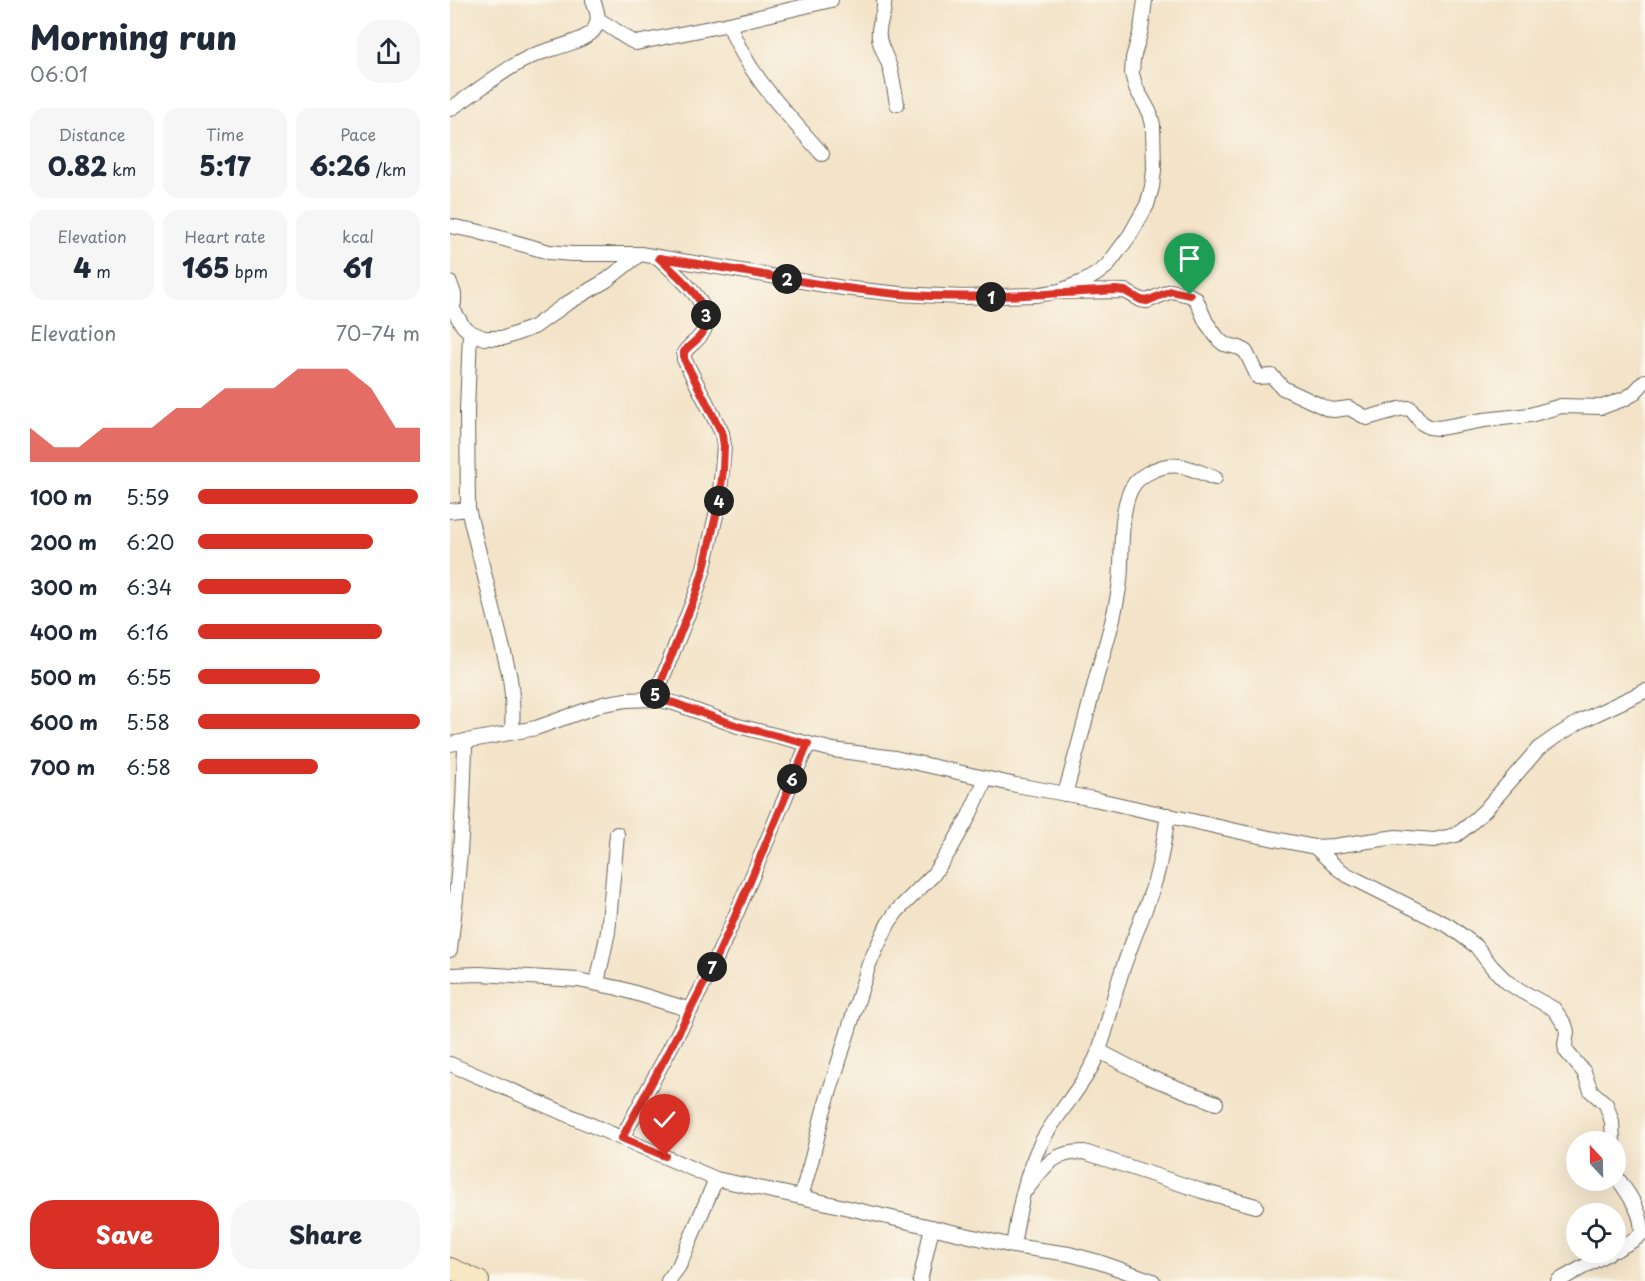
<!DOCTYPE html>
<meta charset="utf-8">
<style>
:root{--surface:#fff;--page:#f6f6f7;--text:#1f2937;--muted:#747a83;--accent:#d93025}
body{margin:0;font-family:"Playpen Sans",sans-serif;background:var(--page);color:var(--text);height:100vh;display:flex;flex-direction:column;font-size:22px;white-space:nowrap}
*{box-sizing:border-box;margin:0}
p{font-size:20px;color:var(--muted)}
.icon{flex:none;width:33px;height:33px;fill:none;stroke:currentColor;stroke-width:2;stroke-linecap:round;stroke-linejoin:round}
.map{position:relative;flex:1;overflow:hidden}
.details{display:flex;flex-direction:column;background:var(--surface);width:450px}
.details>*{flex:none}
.needle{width:39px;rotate:338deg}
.buttons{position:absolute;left:1116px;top:1131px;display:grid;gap:12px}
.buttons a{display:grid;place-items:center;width:60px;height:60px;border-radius:50%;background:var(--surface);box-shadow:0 6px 24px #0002;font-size:30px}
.pin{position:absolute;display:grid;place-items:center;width:51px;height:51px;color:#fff;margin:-62px -26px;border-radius:50% 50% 50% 0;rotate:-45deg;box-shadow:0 0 6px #0007}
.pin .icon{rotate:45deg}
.km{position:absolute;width:30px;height:30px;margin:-15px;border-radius:50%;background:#222;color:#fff;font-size:16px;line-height:30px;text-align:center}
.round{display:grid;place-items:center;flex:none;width:63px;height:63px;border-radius:24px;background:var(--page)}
.headline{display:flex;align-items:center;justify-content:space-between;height:102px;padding:0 30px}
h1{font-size:33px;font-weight:800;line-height:45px}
.figures{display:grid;grid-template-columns:repeat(3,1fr);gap:9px;height:102px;padding:6px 30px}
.figures div{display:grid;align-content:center;border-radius:15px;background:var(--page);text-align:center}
.figures b{font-size:26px;font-weight:800}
.figures small{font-size:16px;font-weight:400}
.figures p{font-size:16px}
.chart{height:168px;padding:12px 30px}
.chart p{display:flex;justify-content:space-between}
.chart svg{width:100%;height:108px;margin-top:6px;fill:var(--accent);opacity:.7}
.primary-button{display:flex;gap:12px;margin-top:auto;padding:12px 30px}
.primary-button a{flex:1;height:69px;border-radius:24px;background:var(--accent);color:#fff;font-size:24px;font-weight:800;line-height:69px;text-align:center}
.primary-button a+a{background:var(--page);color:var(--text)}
ul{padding:0 30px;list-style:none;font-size:20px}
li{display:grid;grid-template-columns:96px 72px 1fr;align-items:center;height:45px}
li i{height:15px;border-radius:8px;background:var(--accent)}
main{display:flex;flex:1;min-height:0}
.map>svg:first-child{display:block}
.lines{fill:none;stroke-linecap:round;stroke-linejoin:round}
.street-casing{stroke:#676258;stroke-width:16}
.secondary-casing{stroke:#676258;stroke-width:22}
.street{stroke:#fff;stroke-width:14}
.secondary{stroke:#f7e8c3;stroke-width:20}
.route-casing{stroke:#fff;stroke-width:12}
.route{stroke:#d93025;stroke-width:8}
</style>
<main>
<section class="details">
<div class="headline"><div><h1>Morning run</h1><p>06:01</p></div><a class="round"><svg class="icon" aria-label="share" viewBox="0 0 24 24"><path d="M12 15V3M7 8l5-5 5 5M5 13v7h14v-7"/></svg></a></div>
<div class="figures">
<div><p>Distance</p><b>0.82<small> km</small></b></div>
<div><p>Time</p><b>5:17</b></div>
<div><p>Pace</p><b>6:26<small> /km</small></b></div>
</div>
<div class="figures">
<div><p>Elevation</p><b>4<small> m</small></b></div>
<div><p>Heart rate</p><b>165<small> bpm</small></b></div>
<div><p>kcal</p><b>61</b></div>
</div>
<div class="chart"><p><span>Elevation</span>70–74 m</p>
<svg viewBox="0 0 160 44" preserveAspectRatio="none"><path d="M0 44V30L10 38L20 38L30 30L40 30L50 30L60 22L70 22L80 14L90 14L100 14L110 6L120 6L130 6L140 14L150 30L160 30V44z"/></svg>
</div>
<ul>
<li><b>100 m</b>5:59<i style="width:99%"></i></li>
<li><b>200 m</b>6:20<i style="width:79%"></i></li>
<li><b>300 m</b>6:34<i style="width:69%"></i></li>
<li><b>400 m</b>6:16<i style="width:83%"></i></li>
<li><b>500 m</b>6:55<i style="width:55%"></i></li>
<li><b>600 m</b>5:58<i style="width:100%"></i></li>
<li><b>700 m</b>6:58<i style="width:54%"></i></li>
</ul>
<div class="primary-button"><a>Save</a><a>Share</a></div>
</section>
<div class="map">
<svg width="1195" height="1281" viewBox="0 0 1195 1281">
<rect width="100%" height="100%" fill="#fbf7ec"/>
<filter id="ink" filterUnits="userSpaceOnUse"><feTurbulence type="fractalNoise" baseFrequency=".0167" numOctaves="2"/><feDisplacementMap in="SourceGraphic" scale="12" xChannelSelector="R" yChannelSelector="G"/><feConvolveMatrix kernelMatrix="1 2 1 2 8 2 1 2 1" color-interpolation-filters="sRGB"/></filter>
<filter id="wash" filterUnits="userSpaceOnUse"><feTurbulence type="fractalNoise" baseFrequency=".008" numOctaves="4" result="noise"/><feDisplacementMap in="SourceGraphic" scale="24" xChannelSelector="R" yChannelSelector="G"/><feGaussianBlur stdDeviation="1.35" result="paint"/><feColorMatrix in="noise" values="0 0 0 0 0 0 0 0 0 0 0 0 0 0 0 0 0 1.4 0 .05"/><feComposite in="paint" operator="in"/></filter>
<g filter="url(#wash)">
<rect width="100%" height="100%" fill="#f3e3c8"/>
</g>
<g filter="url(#ink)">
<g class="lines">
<defs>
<g id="street">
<path d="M434,0C436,13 427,24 429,37C430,48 437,57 440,68C443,80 445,92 447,104"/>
<path d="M148,20C162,26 172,37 186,43L279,24L381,0"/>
<path d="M279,24C296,73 338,115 372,154"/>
<path d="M0,109C29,91 55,67 87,54C100,49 135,41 143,31C151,21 147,10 143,0"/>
<polyline points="0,226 26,231 99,252 122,254 190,254 393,288 450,294 512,297 585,295 610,291 635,281 648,273 657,266 680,235 697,205 702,187 704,170 703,125 700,113 686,88 682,74 683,58 691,30 695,0"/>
<polyline points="0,283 4,294 4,303 0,306"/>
<polyline points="613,292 675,291 691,300 697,301 721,291 739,295 746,299 756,322 769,340 774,344 790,348 796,352 808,377 822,376 833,388 878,409 884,410 899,408 917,418 949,409 960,408 972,423 979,427 989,428 1034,420 1080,415 1111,406 1152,407 1174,399 1183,394 1195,381"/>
<polyline points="1,306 13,326 20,332 34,338 54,338 84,327 116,304 157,280 190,254"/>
<path d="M20,332L17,411L18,509L59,673C63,693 63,712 62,732"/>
<polyline points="0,511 18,509"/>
<path d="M204,699L246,594L254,568L269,502L272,470L274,446L272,433L234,359V353C239,345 249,340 253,332C268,306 225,274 209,258"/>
<polyline points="0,744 86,728 153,704 176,700 204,699 224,703 288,726 383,750 445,758 566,785 644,799 800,834 865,847 884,846 946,837 984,840 1006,835 1018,826 1035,810 1088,749 1105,737 1131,721 1195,691"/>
<path d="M615,794C626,755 637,715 647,675C656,644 666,613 670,581C673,555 668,504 685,483C690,477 697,473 704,470C727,459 743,470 765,478"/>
<polyline points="865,847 886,867 897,875 999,926 1026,946 1042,967 1057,982 1071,991 1104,1009 1115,1025 1117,1032 1115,1045 1116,1051 1134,1072 1141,1091 1156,1104 1162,1122 1163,1142"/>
<path d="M0,950C9,880 14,811 15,741"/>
<polyline points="0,975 30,974 128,980 168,988 241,1010"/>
<polyline points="147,983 158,932 167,834"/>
<polyline points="649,1051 699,1077 766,1103"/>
<polyline points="0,1064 266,1179 351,1197 563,1246 619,1254 649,1262 703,1281"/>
<path d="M172,1138C204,1078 237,1019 267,957C299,887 327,815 358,744"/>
<path d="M1166,1174L1168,1179C1178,1193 1195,1216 1191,1234C1185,1241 1173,1245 1166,1250"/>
<path d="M577,1189C595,1166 602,1152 634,1152L752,1191L806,1206"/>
<polyline points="351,1197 362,1158 373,1113 419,964 438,924 447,911 483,875 500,850 518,818 536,779"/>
<path d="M563,1246C569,1210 575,1173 592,1141C608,1112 631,1089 645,1060C657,1034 661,1004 670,977C680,946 693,917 703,887C711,864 714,839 718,815"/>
<polyline points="218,1281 229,1266 266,1179"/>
<polyline points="470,1281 482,1227"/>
<polyline points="1108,1281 1160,1252"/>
</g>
<polyline id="secondary" points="0,1268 29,1281"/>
</defs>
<use href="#street" class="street-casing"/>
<use href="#secondary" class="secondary-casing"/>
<use href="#street" class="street"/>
<use href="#secondary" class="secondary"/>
</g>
</g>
<g class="lines" filter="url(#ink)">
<defs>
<path id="route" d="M215,1156L172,1138C204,1078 237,1019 267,957C299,887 327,815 358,744L288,726L224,703L204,699L246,594L254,568L269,502L273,470L274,446L272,433L234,359V352C239,345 249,340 253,332C268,306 225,274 209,258C289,269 368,287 448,294C521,300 594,294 666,290L675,291L691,300L697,301L721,291L740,295"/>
</defs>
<use href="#route" class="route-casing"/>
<use href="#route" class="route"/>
</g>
</svg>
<div class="buttons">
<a><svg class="needle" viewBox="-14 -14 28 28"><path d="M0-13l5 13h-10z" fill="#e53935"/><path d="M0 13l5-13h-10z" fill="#747a83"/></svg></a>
<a><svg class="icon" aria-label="locate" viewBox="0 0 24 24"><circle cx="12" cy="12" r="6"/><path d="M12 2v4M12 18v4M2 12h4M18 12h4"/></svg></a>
</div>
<div class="pin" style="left:740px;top:295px;background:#1e9e55"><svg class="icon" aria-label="arrive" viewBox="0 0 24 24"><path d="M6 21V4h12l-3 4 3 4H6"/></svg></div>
<div class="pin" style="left:215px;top:1156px;background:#d93025"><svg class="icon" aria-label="check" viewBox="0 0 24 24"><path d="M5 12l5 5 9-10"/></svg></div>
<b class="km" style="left:541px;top:297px">1</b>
<b class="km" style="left:337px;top:279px">2</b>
<b class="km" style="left:256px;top:315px">3</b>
<b class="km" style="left:269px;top:501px">4</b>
<b class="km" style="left:205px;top:694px">5</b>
<b class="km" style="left:342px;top:779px">6</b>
<b class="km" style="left:262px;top:967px">7</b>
</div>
</main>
